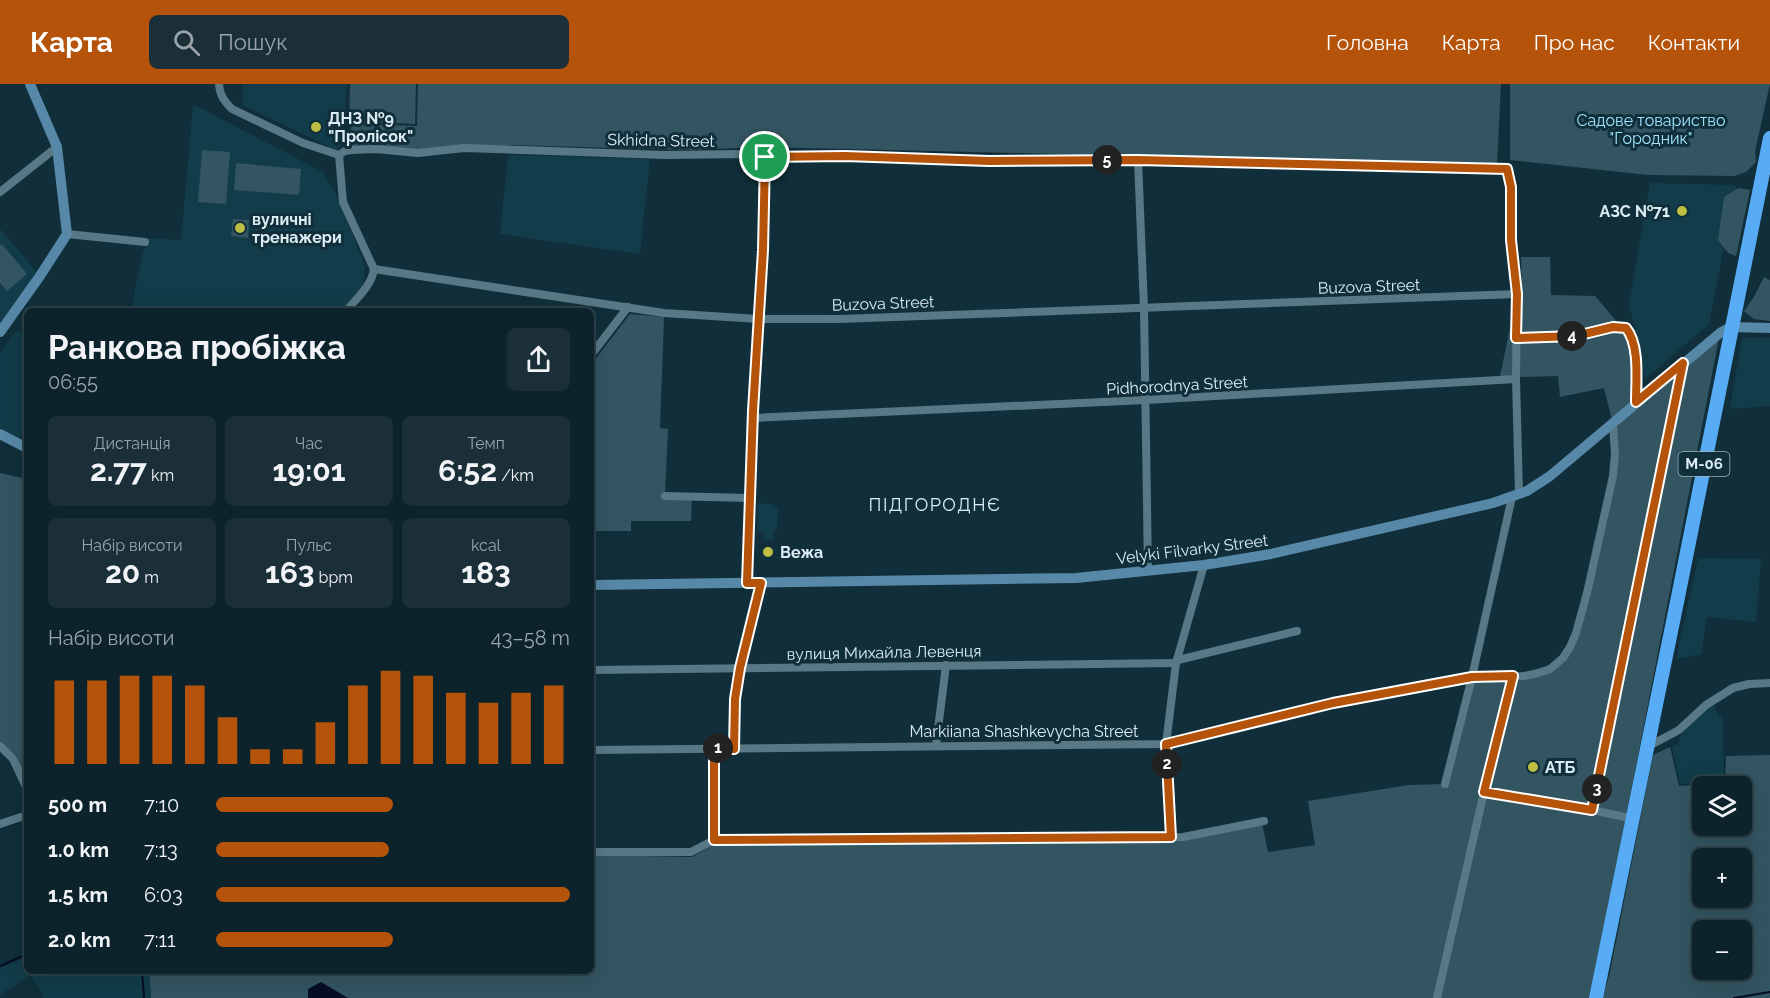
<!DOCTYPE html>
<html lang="uk">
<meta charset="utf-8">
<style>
:root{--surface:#0c232c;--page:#1a2f38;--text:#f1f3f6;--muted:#9aa4a9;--line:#2c4048;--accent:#b45309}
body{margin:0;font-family:Raleway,sans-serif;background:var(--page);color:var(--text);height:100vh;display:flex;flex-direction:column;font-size:22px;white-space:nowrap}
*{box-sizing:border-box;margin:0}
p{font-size:20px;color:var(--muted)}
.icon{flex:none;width:33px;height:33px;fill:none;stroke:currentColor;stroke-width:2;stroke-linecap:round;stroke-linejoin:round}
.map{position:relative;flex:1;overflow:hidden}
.sheet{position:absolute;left:24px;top:224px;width:570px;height:666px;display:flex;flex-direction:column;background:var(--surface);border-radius:9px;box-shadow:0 6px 24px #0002,0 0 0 2px var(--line)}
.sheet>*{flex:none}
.controls{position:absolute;left:1692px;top:692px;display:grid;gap:12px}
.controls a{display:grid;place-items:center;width:60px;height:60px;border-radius:9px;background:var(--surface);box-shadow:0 6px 24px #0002,0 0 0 2px var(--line);font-size:30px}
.pin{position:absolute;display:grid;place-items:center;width:51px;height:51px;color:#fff;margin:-26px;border:3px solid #fff;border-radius:50%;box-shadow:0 2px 6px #0007}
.km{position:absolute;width:30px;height:30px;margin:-15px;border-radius:50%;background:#222;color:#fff;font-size:16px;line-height:30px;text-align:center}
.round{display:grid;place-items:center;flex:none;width:63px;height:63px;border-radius:9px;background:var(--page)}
.summary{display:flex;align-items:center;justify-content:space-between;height:102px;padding:0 24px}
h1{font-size:33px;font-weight:700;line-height:45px}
.figures{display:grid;grid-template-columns:repeat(3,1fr);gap:9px;height:102px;padding:6px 24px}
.figures div{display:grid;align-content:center;border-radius:9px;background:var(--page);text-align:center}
.figures b{font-size:30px;font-weight:700}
.figures small{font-size:16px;font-weight:400}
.figures p{font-size:16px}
.chart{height:168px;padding:12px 24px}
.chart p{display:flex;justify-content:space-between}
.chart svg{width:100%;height:108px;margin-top:6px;stroke:var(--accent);stroke-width:6}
ul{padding:0 24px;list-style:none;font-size:20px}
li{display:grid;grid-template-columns:96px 72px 1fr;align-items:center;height:45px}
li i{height:15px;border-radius:8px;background:var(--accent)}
header{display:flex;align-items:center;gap:36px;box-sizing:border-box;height:84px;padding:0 30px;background:var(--accent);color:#fff}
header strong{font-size:28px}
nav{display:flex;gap:33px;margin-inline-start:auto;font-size:21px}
.search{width:420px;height:54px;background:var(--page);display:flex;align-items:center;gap:15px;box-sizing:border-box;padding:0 21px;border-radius:9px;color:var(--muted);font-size:22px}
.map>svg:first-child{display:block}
.built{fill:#123c49}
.green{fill:#335461;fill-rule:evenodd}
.water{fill:#070d23}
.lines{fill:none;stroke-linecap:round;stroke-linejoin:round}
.stream{stroke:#070d23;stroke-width:2}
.street{stroke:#587885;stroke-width:8}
.secondary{stroke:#5888a7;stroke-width:10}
.highway{stroke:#57acf5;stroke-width:14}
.route-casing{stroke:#fff;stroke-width:12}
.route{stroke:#b45309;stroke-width:8}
.poi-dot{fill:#bebf42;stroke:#102f3a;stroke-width:2}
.labels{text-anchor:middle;stroke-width:6;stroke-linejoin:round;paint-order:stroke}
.shield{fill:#102f3a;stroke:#9eb3bc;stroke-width:1.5}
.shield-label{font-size:15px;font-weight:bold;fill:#dbecf3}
.poi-label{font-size:16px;font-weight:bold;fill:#dbecf3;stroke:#102f3a;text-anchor:start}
.park-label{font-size:16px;fill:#9fe3fe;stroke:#102f3a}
.street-label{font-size:16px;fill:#dbecf3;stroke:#102f3a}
.neighbourhood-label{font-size:18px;letter-spacing:1.5px;fill:#dbecf3;stroke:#102f3a}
</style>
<header>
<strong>Карта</strong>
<div class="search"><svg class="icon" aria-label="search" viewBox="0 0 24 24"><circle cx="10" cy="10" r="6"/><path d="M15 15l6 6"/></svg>Пошук</div>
<nav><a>Головна</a><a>Карта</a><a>Про нас</a><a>Контакти</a></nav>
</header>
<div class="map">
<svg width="1770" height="914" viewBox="0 0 1770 914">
<rect width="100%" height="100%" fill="#102f3a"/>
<g class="built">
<polygon points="243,0 347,0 343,61 336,66 242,21"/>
<polygon points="193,20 323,88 338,114 365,182 363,202 341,226 131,226 143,167 147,163 147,154 181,156"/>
<polygon points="508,71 650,75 640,170 500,150"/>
<polygon points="1650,99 1736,101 1709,240 1645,295 1629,220"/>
<polygon points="0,145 37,188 0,241"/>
<polygon points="17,246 27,253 27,341 20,354 0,344 0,270"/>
<polygon points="1742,254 1770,254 1770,322 1730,325"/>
<polygon points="757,419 774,420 774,422 778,423 777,446 774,446 773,456 764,456 764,448 757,448"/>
<polygon points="1698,474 1761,475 1756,538 1707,533 1701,570 1676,575"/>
<polygon points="1710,618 1723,636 1724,698 1680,700 1672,662 1679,660 1679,654"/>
<polygon points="27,873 27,886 149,887 151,914 41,914 44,911 30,891 0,911 0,884"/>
</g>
<g class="green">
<polygon points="350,0 416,0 415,40 349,37"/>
<polygon points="418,0 1501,0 1497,80 760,63 689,66 512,61 463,61 419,66 349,64 351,40 417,42"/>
<polygon points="1510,0 1770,0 1755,67 1756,78 1746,88 1734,92 1648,91 1510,76"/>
<polygon points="202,66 230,68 226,120 198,118"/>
<polygon points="236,79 301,85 299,111 234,106"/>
<polygon points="1738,104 1750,106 1736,172 1728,169 1718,156 1724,113"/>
<polygon points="233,135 249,136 248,154 231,152"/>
<polygon points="2,160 27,190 7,207 0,199 0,161"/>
<polygon points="1521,173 1550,173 1551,211 1595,212 1619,240 1633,260 1645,311 1720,249 1625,739 1589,914 348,914 308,905 308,914 151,914 149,887 591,886 591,771 692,773 715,760 1171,758 1262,739 1268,768 1315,761 1308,717 1409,701 1445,700 1472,593 1524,592 1550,585 1570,563 1613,392 1613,340 1604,304 1560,313 1558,292 1521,293 1499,297 1517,210 1522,209"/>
<polygon points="1764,193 1770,196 1770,237 1754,235 1744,227 1754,213"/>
<polygon points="630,230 664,233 660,344 668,345 665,409 692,411 691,437 631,437 631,447 591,447 591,281"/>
<polygon points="0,389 27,395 27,701 0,660"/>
<path d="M1670,663L1679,702L1725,699L1726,672L1770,671V914H1603L1610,888L1653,671ZM1702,702H1742V741H1702ZM1702,774H1742V813H1702ZM1702,846H1742V885H1702Z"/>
</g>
<polygon class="water" points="321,898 348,914 308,914 308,905"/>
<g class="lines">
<g class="stream">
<polyline points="0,882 27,870"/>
<polyline points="142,886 144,914"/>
<polyline points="1734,914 1770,908"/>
</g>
<g class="street">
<path d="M219,0C220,12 224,17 232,25L303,59L339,71"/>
<polyline points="339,71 345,67 352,66 376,65 418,69 464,64 665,71 742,70 765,73 845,72 989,77 1138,76 1507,85 1511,103 1511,156 1517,210 1516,295 1519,410"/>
<polyline points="339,71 343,118 374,185 664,229 759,235 840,235 1517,210"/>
<polyline points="1138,76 1144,224 1148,486"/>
<polyline points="0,108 57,63"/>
<polyline points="67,150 145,158"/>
<path d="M347,226C357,214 372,201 374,185"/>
<path d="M1516,254L1576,252L1613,243L1626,244C1640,261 1636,296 1637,318"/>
<polyline points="591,271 628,223"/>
<polyline points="753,334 1146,316 1516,295"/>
<polyline points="665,412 750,414"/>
<polyline points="747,499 753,334 763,166 765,73"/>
<polyline points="1178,576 1297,547"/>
<polyline points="591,586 1176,579"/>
<polyline points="936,661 946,581"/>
<polyline points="0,662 13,675 27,705"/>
<polyline points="1647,663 1679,646 1706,621 1733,604 1749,600 1770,599"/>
<polyline points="714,664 714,756"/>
<polyline points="734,665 735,616 740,583 761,499"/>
<polyline points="591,666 1166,660 1333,619 1472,593 1524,592 1538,589 1550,585 1563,574 1570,563 1576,549 1587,509 1613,392 1615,370 1613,340"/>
<polyline points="1445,700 1472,593 1512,413"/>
<polyline points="1484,708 1513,592"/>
<polyline points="1592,726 1682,281"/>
<polyline points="0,740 27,731"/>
<polyline points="1171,753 1166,660 1176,579 1204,481"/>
<polyline points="591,768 691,768 714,756 1183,753 1264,737"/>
<polyline points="1437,914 1484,708 1592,726 1634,735"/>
</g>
<g class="secondary">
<polyline points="0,248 40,192 67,150 57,63 30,0"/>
<polyline points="0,350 27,364"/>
<polyline points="591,501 1076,494 1204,481 1271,470 1493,419 1527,407 1550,392 1720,249 1731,243 1770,244"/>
</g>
<polyline class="highway" points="1596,914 1677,518 1770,54"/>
</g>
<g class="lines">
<defs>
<path id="route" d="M845,72L989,77L1138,76L1507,85L1511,103V156L1517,210L1516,254L1576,252L1613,243L1626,244C1640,261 1636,296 1636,318L1683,279L1592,726L1484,708L1513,592L1472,593L1333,619L1166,660L1171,753L714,756V664L734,665L735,615L740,584L761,499H747L753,327L763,166L765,73Z"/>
</defs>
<use href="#route" class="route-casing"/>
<use href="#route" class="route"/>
</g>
<g class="poi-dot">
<circle cx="316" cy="43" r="6"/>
<circle cx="1682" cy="127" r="6"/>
<circle cx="240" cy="144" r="6"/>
<circle cx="768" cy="468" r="6"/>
<circle cx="1533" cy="683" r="6"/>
</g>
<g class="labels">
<rect class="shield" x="1678.5" y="368" width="51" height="24" rx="4.5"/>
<g class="shield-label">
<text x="1704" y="385">М-06</text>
</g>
<g class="poi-label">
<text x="328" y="40">ДНЗ №9<tspan x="328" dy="18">"Пролісок"</tspan></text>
<text x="1670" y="133" text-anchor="end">АЗС №71</text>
<text x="252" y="141">вуличні<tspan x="252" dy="18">тренажери</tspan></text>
<text x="780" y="474">Вежа</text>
<text x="1545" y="689">АТБ</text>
</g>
<g class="park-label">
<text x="1651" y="42">Садове товариство<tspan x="1651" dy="18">"Городник"</tspan></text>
</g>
<g class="street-label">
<text transform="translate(661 56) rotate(1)" y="6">Skhidna Street</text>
<text transform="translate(1369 202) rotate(-2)" y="6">Buzova Street</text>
<text transform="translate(883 219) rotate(-2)" y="6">Buzova Street</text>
<text transform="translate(1177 301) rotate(-3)" y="6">Pidhorodnya Street</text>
<text transform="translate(1192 465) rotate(-7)" y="6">Velyki Filvarky Street</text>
<text transform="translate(884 568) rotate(-1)" y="6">вулиця Михайла Левенця</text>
<text x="1024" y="653">Markiiana Shashkevycha Street</text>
</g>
<g class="neighbourhood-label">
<text x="935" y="427">ПІДГОРОДНЄ</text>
</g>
</g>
</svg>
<div class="controls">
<a><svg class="icon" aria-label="layers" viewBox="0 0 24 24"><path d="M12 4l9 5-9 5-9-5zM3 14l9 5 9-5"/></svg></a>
<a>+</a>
<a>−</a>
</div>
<div class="pin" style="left:765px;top:73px;background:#1e9e55"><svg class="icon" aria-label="arrive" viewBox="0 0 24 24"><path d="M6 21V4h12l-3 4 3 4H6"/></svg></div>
<b class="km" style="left:718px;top:664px">1</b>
<b class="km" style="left:1167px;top:680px">2</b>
<b class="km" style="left:1597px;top:705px">3</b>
<b class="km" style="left:1572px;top:252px">4</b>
<b class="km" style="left:1107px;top:76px">5</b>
<section class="sheet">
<div class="summary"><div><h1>Ранкова пробіжка</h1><p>06:55</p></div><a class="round"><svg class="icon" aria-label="share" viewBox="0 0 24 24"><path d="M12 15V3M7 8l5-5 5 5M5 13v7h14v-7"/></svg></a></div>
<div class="figures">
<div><p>Дистанція</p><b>2.77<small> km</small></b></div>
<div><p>Час</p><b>19:01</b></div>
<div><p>Темп</p><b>6:52<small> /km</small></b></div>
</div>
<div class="figures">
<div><p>Набір висоти</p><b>20<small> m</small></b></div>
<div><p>Пульс</p><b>163<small> bpm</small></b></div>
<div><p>kcal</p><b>183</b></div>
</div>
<div class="chart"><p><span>Набір висоти</span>43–58 m</p>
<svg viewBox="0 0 160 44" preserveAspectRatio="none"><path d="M5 44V10M15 44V10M25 44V8M35 44V8M45 44V12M55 44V25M65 44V38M75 44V38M85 44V27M95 44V12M105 44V6M115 44V8M125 44V15M135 44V19M145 44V15M155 44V12"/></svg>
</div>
<ul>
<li><b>500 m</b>7:10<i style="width:50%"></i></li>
<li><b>1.0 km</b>7:13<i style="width:49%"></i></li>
<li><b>1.5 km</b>6:03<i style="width:100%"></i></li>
<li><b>2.0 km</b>7:11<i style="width:50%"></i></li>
</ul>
</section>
</div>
